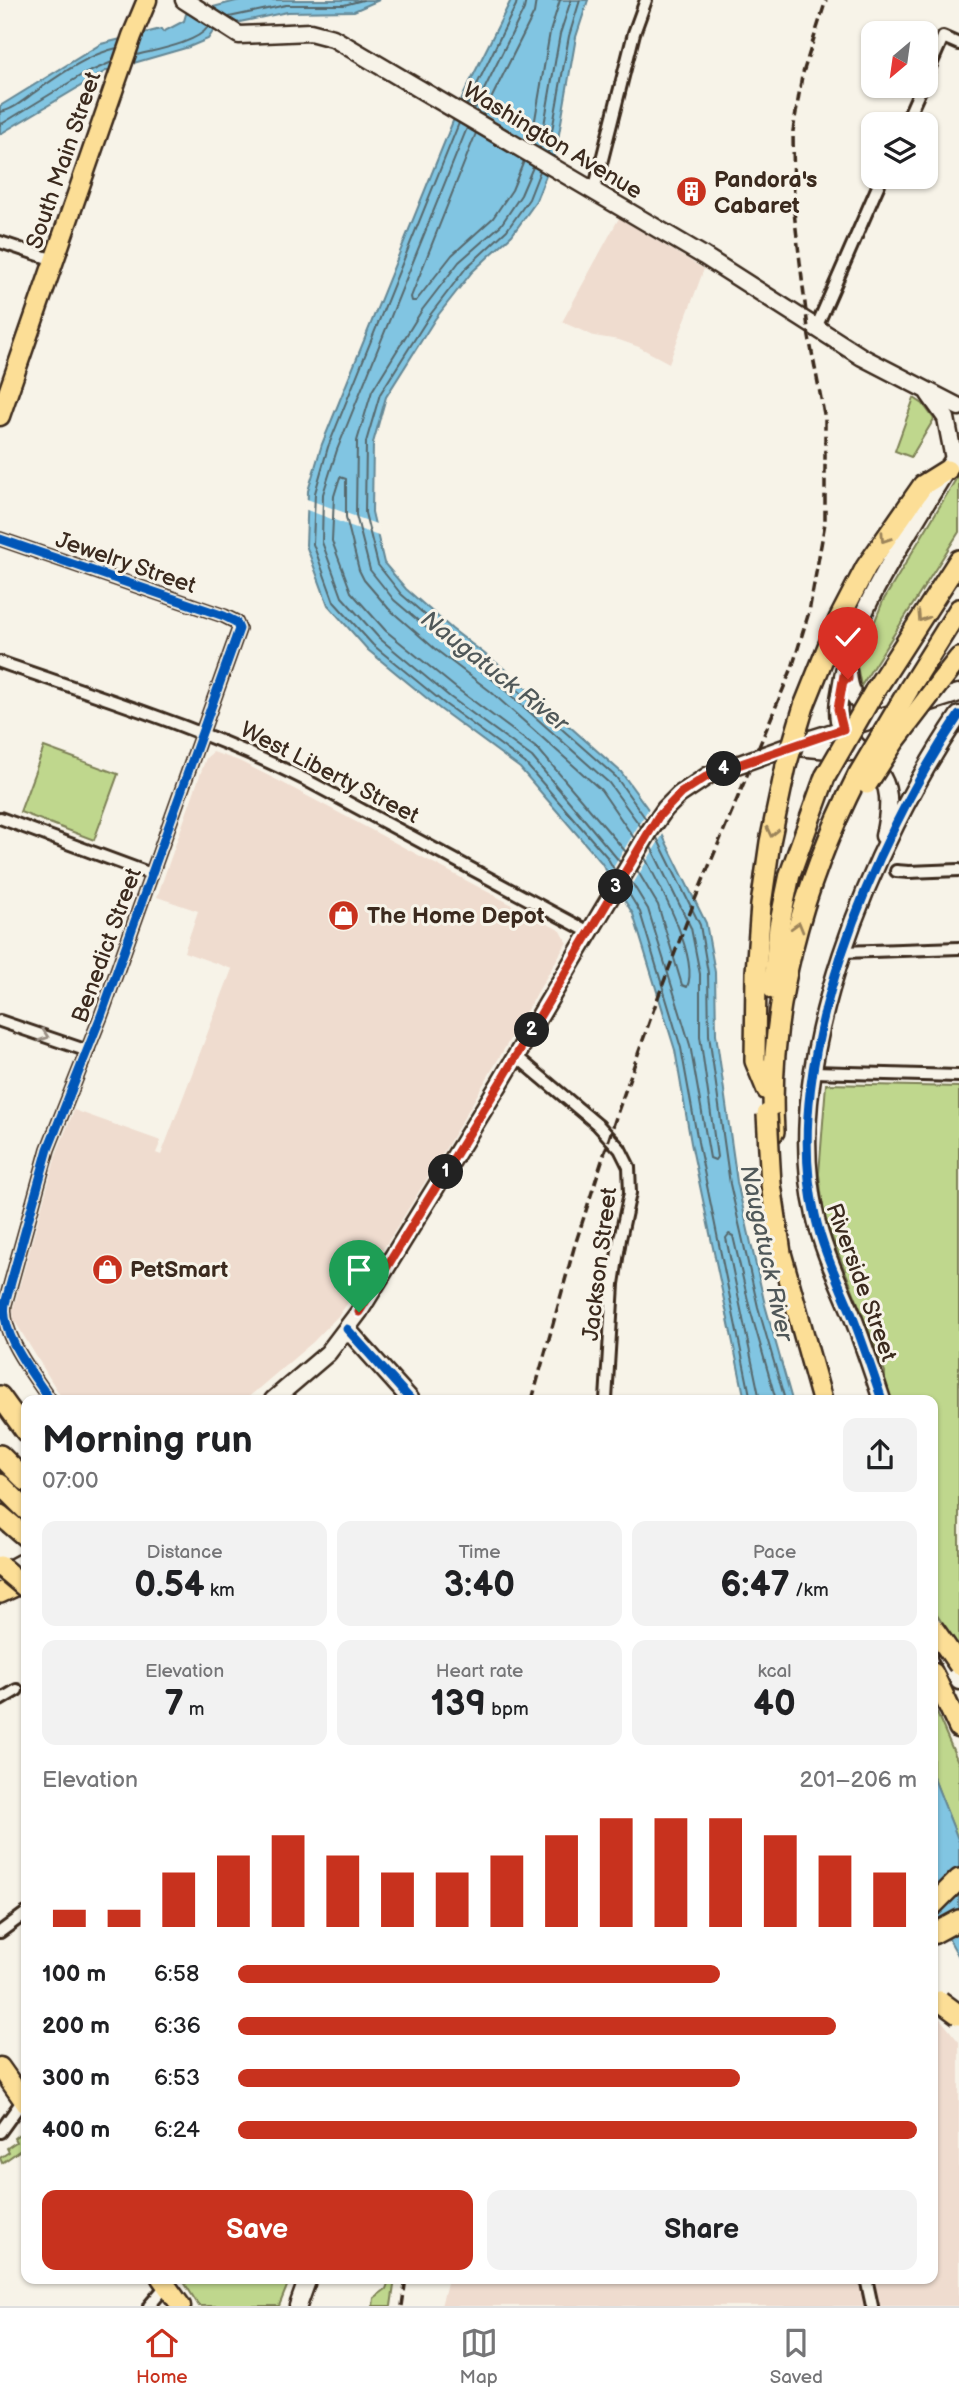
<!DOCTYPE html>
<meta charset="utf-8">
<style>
:root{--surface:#fff;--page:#f2f2f2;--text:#202124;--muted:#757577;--line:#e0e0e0;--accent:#c8321e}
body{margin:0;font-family:"Balsamiq Sans",sans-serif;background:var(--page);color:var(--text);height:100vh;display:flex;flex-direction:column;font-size:26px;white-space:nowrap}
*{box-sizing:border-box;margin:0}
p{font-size:23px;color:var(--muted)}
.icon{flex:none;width:38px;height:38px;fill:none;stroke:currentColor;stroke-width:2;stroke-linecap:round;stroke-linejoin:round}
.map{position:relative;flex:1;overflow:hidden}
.panel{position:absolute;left:21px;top:1395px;width:917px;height:889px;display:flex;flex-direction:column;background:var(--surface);border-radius:14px;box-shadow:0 2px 5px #0004}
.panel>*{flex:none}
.needle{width:46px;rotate:209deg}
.buttons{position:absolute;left:861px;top:21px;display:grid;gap:14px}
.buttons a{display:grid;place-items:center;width:77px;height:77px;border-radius:14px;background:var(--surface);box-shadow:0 2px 5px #0004;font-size:35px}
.pin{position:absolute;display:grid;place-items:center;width:60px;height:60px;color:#fff;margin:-72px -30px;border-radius:50% 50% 50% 0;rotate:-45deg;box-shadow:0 0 7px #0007}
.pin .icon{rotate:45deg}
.km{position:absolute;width:35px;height:35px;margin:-18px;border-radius:50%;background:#222;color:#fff;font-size:19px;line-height:35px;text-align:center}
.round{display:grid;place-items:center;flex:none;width:74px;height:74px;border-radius:14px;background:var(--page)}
.head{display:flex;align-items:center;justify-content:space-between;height:119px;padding:0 21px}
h1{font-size:38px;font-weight:800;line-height:52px}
.metrics{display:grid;grid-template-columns:repeat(3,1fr);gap:10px;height:119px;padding:7px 21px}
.metrics div{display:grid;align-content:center;border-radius:14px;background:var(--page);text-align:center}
.metrics b{font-size:35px;font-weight:800}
.metrics small{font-size:19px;font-weight:400}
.metrics p{font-size:19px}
.chart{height:196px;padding:14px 21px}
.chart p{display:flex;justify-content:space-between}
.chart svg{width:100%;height:126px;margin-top:7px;stroke:var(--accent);stroke-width:6}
.cta{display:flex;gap:14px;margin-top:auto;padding:14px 21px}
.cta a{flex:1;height:80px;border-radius:14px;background:var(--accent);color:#fff;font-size:28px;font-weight:800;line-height:80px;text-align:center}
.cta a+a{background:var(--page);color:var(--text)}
ul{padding:0 21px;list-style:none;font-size:23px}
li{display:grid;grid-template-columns:112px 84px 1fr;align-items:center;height:52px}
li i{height:18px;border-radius:9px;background:var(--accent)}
.menu{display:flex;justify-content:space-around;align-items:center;height:98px;border-top:2px solid var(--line);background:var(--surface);font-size:19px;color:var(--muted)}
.menu a{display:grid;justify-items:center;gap:4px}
.menu .active{color:var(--accent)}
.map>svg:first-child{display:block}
.built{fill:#efdccf}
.green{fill:#bfd78d;stroke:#7d8056;stroke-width:2}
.water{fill:#81c5e2;stroke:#658794;stroke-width:2}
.pier{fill:#f7f3e8}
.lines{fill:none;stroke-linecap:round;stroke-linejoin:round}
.shore{stroke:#57686c;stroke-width:2}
.street-casing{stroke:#3b2a1e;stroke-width:16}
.secondary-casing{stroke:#3b2a1e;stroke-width:21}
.primary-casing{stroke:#3b2a1e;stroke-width:23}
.highway-casing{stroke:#3b2a1e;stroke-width:24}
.street{stroke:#f7f3e8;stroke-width:10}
.secondary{stroke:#f7f3e8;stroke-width:16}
.primary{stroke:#fcde96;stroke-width:18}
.highway{stroke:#fcde96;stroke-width:19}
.rail{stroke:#3b2a1e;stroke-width:3.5;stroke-dasharray:10 5;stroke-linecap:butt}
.highway-bridge-casing{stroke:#3b2a1e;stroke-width:24;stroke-linecap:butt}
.highway-bridge{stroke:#fcde96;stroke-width:19}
.cycleway-casing{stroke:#f7f3e8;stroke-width:13}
.cycleway{stroke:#0057b8;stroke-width:9}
.oneway{stroke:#9c845a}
.oneway2{stroke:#998e83}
.route-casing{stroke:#fff;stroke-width:14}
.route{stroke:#c8321e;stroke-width:9}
.labels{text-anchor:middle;stroke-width:6;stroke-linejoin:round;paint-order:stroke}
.street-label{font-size:23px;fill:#3b2a1e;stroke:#f7f3e8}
.poi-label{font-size:23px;font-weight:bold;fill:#3b2a1e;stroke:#f7f3e8;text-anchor:start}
.water-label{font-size:24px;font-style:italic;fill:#505859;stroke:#f7f3e8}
</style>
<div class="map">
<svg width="959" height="2306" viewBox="0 0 959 2306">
<rect width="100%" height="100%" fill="#f7f3e8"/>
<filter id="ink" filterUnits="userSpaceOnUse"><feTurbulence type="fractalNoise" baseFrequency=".0143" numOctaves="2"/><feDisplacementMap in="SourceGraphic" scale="14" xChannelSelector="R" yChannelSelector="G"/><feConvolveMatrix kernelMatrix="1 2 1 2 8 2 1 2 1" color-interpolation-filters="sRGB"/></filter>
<g filter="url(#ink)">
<g class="built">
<polygon points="619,218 704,269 669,363 639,347 619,340 594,336 562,322"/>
<polygon points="213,752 239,761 281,782 561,931 567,942 446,1148 361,1285 339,1315 313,1342 245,1400 63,1400 14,1320 13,1309 57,1152 74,1110 161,1141 156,1153 161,1155 232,969 184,952 198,911 157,897 206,758"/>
<polygon points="933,2010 959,2042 959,2306 441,2306 448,2279 933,2278"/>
</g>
<g class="green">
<polygon points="914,398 923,404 934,419 911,457 895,451"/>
<polygon points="959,474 959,532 861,686 857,666 883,601"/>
<polygon points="44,747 118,774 94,840 20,812"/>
<polygon points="826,1084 959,1087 959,1649 933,1609 933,1400 885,1400 885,1372 824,1217 819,1174"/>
<polygon points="933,1704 959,1764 959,1842 933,1776"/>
<polygon points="23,2131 26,2136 26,2155 22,2149 2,2163 0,2158 9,2152 7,2148 16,2142 14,2138"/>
<polygon points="390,2278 395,2279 391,2306 373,2306 374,2298 386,2289"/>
<polygon points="182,2279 290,2279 279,2306 199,2306"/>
</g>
<g class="water">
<polygon points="240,0 379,0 354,11 287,12 235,23 214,30 208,39 189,47 106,71 0,134 0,106 101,44 161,29 163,32 184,21 186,14"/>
<polygon points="511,0 588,0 576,37 556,151 535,203 512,235 472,272 435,319 386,397 373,443 372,512 384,563 406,589 452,629 507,671 621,772 653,816 706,923 715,972 716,1034 737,1182 765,1305 792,1400 745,1400 691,1143 675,1050 633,914 601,862 520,768 440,709 368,650 328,605 306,545 308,491 322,444 464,94"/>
<polygon points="933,1776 959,1842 959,1957 933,1911"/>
</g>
<g class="pier">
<polygon points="458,99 557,158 550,176 450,117"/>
<polygon points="304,498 379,525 381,537 304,509"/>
<polygon points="650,806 665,831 622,902 607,878"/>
</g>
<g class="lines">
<g class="shore">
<polyline points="229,17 286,5 344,5 363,0"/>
<path d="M137,55C156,50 197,43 208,27"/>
<polyline points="467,105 516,5 517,0"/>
<polyline points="474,110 524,9 526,0"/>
<path d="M0,112C14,110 27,97 38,90C61,74 89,54 117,48"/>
<polyline points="483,115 534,13 536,0"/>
<polyline points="459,123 328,447 315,493 313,544 334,602 373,645 445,704 525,763 607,857 615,871"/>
<polyline points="0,125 80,76 112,62"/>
<polyline points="467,128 337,450 323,494 322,542 342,597 379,638 450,697 532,757 620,862"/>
<polyline points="476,133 411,297 412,301 416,301 452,255 493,218 512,190 524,161"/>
<polyline points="531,143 550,32 560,0"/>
<polyline points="540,148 560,34 571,0"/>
<polyline points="548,153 569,36 580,0"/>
<polyline points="533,167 521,195 501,225 459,262 422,310 372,391 357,441 356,515 370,570 394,600 442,641 497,683 609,783 641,827"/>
<polyline points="540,171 529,199 507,230 466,268 430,315 380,394 366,442 365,513 378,565 401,594 447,634 503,677 616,777 646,819"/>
<polyline points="657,838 700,925 708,973 709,1035 730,1184 758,1307 785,1400"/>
<polyline points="626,852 539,750 456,688 386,631 351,592 332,541 334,496 340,477 346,479 346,517 359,570 364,580 389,609 435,649 490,691 601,790 634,838"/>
<path d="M637,870L658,905L682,985L687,987C700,959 659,884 645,858"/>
<polyline points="631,881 648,909 690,1045 710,1158 715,1160 717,1157 700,1036 700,974 691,928 651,847"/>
<polyline points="626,889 640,912 681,1048 698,1142 751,1400"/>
<polyline points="760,1400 726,1238 729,1234 733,1236 750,1309 776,1400"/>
</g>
<defs>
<g id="street">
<polyline points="926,76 943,37 959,44"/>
<polyline points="905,124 922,86"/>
<polyline points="594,191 634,33 646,0"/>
<polyline points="0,242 54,260"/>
<polyline points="816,328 882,177"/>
<path d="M0,539L224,616L236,622L239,629L101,1016L48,1149L5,1304C0,1335 34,1375 50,1400"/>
<path d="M0,662C103,698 207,730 304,779L589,932"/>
<polyline points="0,818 151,874"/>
<polyline points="896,871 909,872 959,870"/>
<polyline points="843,952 959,948"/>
<polyline points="0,1021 88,1051"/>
<polyline points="516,1056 598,1125 620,1149 629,1167 630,1193 620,1239 613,1284 606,1400"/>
<polyline points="813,1072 959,1076"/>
<polyline points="0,1700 17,1690"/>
<polyline points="0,1932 26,1913"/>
<polyline points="0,2132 23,2100"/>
<polyline points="866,2278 872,2306"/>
<polyline points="149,2306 166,2286"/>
</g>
<g id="secondary">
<polyline points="184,0 239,35 310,32 333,38 704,256 862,357 959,407"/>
<polyline points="929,394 946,418 954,459"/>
<path d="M848,672C849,690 855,705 873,712"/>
<polyline points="921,705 959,693"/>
<polyline points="797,747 851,752"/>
<path d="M884,836C893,796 890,779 861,750C852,741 843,732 839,720C837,709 839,699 841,688C850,628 880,579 911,528C927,502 942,476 959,451"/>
<polyline points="347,1329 411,1400"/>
<polyline points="273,1400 328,1353 359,1312 500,1083 649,832 665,809 679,795 709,775 792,745 900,711"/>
<path d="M882,1400C872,1370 862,1340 850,1310C837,1279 822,1248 815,1215C779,1061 874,841 959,715"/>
<polyline points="0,1574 26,1560"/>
<polyline points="946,1655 959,1681"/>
<polyline points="298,2306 308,2278"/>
</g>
<g id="primary">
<polyline points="0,416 132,36 147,0"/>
<polyline points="0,2067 26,2104"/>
<polyline points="161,2278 181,2306"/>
</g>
<g id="highway">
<polyline points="940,682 959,658"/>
<polyline points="909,689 959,609"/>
<polyline points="874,692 959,560"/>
<polyline points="804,706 839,619 866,567 923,485 947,470"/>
<polyline points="773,989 779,927 790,874 825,777"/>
<polyline points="767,1090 755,1061 756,972 761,905 770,842 786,766"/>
<path d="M774,1132C767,1009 802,885 858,775"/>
<polyline points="0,1396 26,1432"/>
<polyline points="0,1455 26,1481"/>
<polyline points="0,1484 26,1510"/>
<polyline points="0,1515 26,1537"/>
<polyline points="0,1593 26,1581"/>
<polyline points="933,1673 959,1728"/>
<polyline points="933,1905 959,1879"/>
<polyline points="933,1934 959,1920"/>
</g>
</defs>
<use href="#street" class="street-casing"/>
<use href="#secondary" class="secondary-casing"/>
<use href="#primary" class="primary-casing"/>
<use href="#highway" class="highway-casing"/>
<use href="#street" class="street"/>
<use href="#secondary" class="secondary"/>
<use href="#primary" class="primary"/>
<use href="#highway" class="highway"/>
<g class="rail">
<polyline points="532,1400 574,1248 617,1114 657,1000 696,897 792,668 809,612 825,523 825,419 809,337 794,212 793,131 802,76 826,0"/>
<polyline points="402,2306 406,2278"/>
</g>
<defs>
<g id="highway-bridge">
<polyline points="786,766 804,706"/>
<polyline points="858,775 909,689"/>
<polyline points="825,777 874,692"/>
<polyline points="867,784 894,742 940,682"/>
<polyline points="767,1114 771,1184 781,1253 822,1400"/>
<polyline points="0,1566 26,1588"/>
<polyline points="933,1628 959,1665"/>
<polyline points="940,2001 959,2015"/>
</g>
</defs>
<use href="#highway-bridge" class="highway-bridge-casing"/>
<use href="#highway-bridge" class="highway-bridge"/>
<defs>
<g id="cycleway">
<path d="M0,539L224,616L236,622L239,629L101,1016L48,1149L5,1304C0,1335 34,1375 50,1400"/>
<polyline points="347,1329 411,1400"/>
<path d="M882,1400C872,1370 862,1340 850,1310C837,1279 822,1248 815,1215C779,1061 874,841 959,715"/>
</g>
</defs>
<use href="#cycleway" class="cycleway-casing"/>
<use href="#cycleway" class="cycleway"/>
</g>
<defs><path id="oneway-chevron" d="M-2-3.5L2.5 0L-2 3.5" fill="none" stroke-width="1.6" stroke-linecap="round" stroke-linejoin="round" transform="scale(1.75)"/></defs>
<g class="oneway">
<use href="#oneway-chevron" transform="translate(885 538) rotate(124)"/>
<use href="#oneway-chevron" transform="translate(922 617) rotate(123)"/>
<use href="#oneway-chevron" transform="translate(772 832) rotate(103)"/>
<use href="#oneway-chevron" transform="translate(798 927) rotate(-74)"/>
</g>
<use class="oneway2" href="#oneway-chevron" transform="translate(44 1036) rotate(19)"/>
</g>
<g class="lines" filter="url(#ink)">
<defs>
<polyline id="route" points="359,1312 500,1083 658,817 681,793 709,775 843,729 838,709 848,652 848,679"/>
</defs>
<use href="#route" class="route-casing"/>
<use href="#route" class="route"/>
</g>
<defs>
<symbol id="building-disc" viewBox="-11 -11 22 22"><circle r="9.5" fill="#c8321e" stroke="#f7f3e8"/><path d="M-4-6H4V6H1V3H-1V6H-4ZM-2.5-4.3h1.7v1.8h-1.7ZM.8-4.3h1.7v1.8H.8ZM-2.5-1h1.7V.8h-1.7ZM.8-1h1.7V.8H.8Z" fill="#fff"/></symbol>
<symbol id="shop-disc" viewBox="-11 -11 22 22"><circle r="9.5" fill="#c8321e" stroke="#f7f3e8"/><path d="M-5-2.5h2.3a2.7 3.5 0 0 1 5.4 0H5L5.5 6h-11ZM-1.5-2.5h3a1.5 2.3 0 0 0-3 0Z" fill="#fff"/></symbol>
</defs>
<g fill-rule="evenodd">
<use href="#building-disc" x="674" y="174" width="35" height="35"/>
<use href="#shop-disc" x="326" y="898" width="35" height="35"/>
<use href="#shop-disc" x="90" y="1252" width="35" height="35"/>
</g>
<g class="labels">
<g class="street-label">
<text transform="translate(553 140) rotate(31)" y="8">Washington Avenue</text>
<text transform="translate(63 160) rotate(-71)" y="8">South Main Street</text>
<text transform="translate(126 562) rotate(19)" y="8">Jewelry Street</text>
<text transform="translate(330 772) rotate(27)" y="8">West Liberty Street</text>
<text transform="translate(106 945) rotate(-70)" y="8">Benedict Street</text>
<text transform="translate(599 1264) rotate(-83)" y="8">Jackson Street</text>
<text transform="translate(862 1282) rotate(70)" y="8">Riverside Street</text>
</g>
<g class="poi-label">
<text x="714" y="187">Pandora's<tspan x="714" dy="26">Cabaret</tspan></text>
<text x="367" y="923">The Home Depot</text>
<text x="130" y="1277">PetSmart</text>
</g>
<g class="water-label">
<text transform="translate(495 671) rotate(38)" y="8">Naugatuck River</text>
<text transform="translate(767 1253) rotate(78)" y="8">Naugatuck River</text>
</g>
</g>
</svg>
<div class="buttons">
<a><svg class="needle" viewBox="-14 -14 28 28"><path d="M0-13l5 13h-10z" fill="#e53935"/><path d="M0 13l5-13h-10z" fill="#757577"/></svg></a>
<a><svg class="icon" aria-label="layers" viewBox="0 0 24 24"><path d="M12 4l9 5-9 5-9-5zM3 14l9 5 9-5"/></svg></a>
</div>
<div class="pin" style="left:359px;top:1312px;background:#1e9e55"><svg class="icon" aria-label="arrive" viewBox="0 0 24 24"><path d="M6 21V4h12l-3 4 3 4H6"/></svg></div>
<div class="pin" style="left:848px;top:679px;background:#d93025"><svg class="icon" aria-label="check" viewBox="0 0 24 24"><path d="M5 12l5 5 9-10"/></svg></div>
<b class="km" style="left:446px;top:1172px">1</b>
<b class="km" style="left:532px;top:1030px">2</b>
<b class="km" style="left:616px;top:887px">3</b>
<b class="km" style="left:724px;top:769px">4</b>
<section class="panel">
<div class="head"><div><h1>Morning run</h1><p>07:00</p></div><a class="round"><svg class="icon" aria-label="share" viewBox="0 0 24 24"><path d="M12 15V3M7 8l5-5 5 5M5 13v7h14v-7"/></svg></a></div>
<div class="metrics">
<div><p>Distance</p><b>0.54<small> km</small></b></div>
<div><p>Time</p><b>3:40</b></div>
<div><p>Pace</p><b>6:47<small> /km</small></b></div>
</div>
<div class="metrics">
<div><p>Elevation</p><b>7<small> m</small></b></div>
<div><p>Heart rate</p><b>139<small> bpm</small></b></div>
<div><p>kcal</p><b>40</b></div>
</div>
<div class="chart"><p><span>Elevation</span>201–206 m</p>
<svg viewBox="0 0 160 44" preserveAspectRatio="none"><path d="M5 44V38M15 44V38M25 44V25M35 44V19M45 44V12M55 44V19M65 44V25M75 44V25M85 44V19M95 44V12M105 44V6M115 44V6M125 44V6M135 44V12M145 44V19M155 44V25"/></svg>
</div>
<ul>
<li><b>100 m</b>6:58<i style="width:71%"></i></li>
<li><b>200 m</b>6:36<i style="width:88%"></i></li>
<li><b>300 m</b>6:53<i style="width:74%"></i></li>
<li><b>400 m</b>6:24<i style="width:100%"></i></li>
</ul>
<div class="cta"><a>Save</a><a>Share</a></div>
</section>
</div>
<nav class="menu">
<a class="active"><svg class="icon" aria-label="home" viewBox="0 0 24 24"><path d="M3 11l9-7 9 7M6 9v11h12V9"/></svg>Home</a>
<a><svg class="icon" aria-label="map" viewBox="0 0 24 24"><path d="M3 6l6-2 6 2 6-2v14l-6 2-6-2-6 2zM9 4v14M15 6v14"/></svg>Map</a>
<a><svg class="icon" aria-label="saved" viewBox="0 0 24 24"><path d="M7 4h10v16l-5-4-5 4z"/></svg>Saved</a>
</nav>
